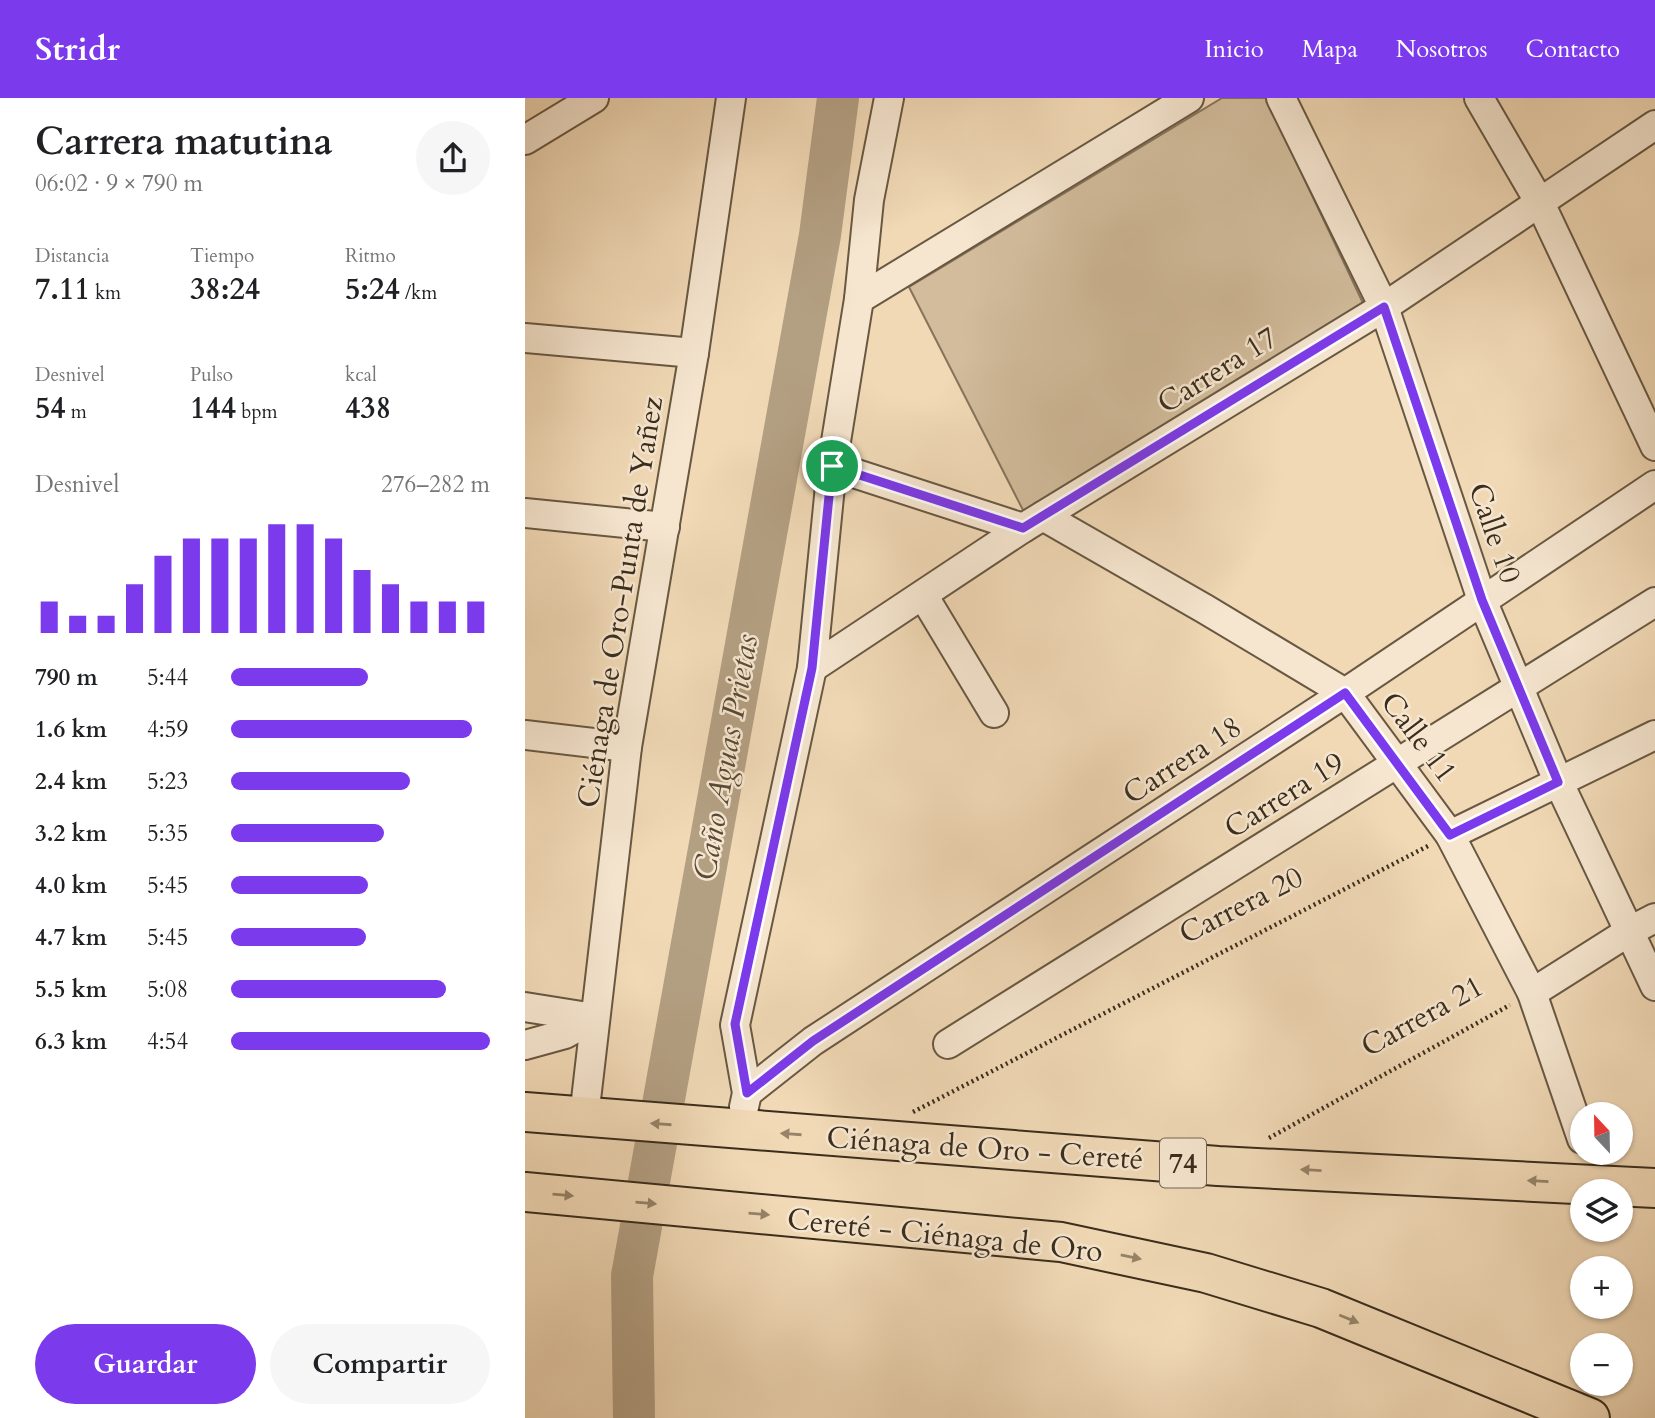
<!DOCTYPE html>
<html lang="es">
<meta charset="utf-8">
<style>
:root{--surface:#fff;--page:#f6f6f6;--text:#202124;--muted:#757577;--accent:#7c3aed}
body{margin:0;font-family:Cardo,serif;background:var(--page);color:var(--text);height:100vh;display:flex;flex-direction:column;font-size:26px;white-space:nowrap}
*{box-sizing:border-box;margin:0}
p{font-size:23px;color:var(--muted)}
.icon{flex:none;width:38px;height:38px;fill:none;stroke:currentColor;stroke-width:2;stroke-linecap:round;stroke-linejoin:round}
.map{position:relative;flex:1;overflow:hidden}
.panel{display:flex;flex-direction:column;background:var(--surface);width:525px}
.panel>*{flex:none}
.needle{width:46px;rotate:338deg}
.tools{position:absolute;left:1045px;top:1004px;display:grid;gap:14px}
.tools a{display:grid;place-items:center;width:63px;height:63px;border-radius:50%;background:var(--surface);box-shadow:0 2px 5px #0004;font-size:35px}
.pin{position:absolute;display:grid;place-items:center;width:60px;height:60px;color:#fff;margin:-30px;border:4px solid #fff;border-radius:50%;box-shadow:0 2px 7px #0007}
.round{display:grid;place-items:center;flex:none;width:74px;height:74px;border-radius:37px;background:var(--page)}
.head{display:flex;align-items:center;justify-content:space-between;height:119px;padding:0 35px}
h1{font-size:38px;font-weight:700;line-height:52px}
.metrics{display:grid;grid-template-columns:repeat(3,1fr);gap:10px;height:119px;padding:7px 35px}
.metrics div{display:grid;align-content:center}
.metrics b{font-size:30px;font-weight:700}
.metrics small{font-size:19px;font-weight:400}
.metrics p{font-size:19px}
.chart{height:196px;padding:14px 35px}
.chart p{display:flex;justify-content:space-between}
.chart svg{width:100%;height:126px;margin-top:7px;stroke:var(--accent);stroke-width:6}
.primary-button{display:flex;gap:14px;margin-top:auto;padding:14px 35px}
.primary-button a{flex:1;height:80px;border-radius:42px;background:var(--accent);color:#fff;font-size:28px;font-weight:700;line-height:80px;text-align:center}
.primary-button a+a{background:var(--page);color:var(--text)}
ul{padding:0 35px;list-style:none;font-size:23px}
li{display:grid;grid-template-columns:112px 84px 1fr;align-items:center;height:52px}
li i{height:18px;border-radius:9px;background:var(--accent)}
header{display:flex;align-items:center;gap:42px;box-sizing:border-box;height:98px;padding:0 35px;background:var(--accent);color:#fff}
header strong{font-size:33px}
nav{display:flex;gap:38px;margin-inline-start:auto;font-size:24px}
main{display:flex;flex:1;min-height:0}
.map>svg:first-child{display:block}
.green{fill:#d2bc9c;stroke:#86745c;stroke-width:2}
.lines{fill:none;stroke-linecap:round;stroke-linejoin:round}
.river{stroke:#b39f82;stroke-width:42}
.minor-casing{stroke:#685842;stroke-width:32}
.highway-casing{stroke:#3a2d1c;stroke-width:42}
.path{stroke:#3a2d1c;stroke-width:4.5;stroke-dasharray:2 3.5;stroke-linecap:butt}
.minor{stroke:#f6e6d0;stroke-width:28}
.highway{stroke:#f1d9b6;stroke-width:38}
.oneway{fill:#968369}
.route-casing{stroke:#fff;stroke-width:14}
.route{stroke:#7c3aed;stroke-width:9}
.labels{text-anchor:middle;stroke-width:5;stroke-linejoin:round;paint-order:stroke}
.shield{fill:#f6e6d0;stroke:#726452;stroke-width:2}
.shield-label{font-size:28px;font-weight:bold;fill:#3a2d1c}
.street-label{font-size:30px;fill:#3a2d1c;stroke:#f6e6d0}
.water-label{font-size:32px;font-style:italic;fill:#584a36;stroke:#f6e6d0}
</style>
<header>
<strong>Stridr</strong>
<nav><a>Inicio</a><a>Mapa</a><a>Nosotros</a><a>Contacto</a></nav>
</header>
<main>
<section class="panel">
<div class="head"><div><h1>Carrera matutina</h1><p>06:02 · 9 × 790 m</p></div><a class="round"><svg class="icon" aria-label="share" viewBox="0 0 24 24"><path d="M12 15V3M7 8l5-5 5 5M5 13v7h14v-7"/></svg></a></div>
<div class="metrics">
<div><p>Distancia</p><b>7.11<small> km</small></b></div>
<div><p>Tiempo</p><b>38:24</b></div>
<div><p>Ritmo</p><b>5:24<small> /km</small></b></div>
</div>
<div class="metrics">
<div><p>Desnivel</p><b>54<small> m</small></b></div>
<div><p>Pulso</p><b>144<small> bpm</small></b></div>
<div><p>kcal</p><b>438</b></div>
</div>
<div class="chart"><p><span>Desnivel</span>276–282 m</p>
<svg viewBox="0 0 160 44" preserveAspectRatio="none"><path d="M5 44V33M15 44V38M25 44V38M35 44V27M45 44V17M55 44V11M65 44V11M75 44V11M85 44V6M95 44V6M105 44V11M115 44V22M125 44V27M135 44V33M145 44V33M155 44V33"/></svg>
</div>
<ul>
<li><b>790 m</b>5:44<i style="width:53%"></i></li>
<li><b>1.6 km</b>4:59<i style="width:93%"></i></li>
<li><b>2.4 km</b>5:23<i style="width:69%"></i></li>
<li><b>3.2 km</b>5:35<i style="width:59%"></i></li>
<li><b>4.0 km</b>5:45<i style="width:53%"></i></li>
<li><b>4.7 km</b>5:45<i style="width:52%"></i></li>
<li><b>5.5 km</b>5:08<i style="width:83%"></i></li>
<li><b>6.3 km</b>4:54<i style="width:100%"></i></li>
</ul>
<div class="primary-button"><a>Guardar</a><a>Compartir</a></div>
</section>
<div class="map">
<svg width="1130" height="1320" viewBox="0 0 1130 1320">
<rect width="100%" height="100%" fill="#f1d9b6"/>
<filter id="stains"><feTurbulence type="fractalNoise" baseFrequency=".00286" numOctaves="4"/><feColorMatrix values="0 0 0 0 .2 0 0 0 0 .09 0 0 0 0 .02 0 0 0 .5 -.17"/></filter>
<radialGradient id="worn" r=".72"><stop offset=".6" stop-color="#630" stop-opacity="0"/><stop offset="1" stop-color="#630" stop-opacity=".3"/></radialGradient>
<polygon class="green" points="697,0 741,0 838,205 500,416 384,189"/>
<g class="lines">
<polyline class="river" points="109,1320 107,1178 295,137 313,0"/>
<defs>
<g id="minor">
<polyline points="756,0 859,209 957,502 1033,683 1130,888"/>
<polyline points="954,0 1015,105 1130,348"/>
<polyline points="0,42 69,0"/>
<polyline points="334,201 664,0"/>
<polyline points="0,240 169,255"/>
<polyline points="307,368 498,430"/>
<polyline points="0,415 140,429"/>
<polyline points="518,418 680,511 820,595 925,737 1007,895 1057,1041"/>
<polyline points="398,497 469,615"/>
<polyline points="287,570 498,430 859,209 1130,27"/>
<polyline points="0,637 102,649"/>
<polyline points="925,737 1130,637"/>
<polyline points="1007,895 1105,833 1130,820"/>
<polyline points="0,909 69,920"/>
<polyline points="423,946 1130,504"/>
<polyline points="0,947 40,936 69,920"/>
<polyline points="222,995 288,943 820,595 1130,387"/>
<polyline points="219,1009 222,995 210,927 287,570 307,368 334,201 344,102 364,0"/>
<polyline points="59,1019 102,649 169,255 206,0"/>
</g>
<g id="highway">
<polyline points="0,1014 693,1068 1130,1090"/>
<polyline points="0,1094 536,1144 681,1175 796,1210 1065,1320"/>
</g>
</defs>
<use href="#minor" class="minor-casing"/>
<use href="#highway" class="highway-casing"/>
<g class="path">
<polyline points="388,1014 903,748"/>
<polyline points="744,1040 985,907"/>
</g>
<use href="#minor" class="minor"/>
<use href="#highway" class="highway"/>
</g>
<defs><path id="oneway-solid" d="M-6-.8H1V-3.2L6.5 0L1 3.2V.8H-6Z" transform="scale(1.75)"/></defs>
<g class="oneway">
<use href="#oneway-solid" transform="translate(136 1026) rotate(-176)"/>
<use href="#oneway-solid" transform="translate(266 1036) rotate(-176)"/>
<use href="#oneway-solid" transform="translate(786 1072) rotate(-177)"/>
<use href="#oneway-solid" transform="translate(1013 1083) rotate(-177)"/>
<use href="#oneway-solid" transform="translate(38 1097) rotate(5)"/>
<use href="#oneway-solid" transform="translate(121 1105) rotate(5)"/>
<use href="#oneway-solid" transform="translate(234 1116) rotate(5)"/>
<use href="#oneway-solid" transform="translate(606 1159) rotate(12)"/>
<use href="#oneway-solid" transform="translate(824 1221) rotate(22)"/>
</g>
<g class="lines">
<defs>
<polygon id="route" points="859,209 957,502 1033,684 925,737 820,595 288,943 222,995 210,926 287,570 307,368 498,430"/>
</defs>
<use href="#route" class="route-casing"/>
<use href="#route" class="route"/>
</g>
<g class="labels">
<rect class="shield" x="635" y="1040.5" width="46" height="49" rx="5"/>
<g class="shield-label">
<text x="658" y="1075">74</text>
</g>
<g class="street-label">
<text transform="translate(692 272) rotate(-32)" y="10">Carrera 17</text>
<text transform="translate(970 435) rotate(71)" y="10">Calle 10</text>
<text transform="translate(95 504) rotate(-81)" y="10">Ciénaga de Oro-Punta de Yañez</text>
<text transform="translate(894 639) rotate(53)" y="10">Calle 11</text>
<text transform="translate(657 662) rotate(-33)" y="10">Carrera 18</text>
<text transform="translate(759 697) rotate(-32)" y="10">Carrera 19</text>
<text transform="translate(716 807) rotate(-27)" y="10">Carrera 20</text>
<text transform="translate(897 918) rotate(-29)" y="10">Carrera 21</text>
<text transform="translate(460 1050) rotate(4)" y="10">Ciénaga de Oro - Cereté</text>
<text transform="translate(420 1137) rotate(6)" y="10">Cereté - Ciénaga de Oro</text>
</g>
<g class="water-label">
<text transform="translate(200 659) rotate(-80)" y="11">Caño Aguas Prietas</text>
</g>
</g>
<rect width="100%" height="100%" filter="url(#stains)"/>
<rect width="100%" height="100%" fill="url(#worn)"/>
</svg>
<div class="tools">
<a><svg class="needle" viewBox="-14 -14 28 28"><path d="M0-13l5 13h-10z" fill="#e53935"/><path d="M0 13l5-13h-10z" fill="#757577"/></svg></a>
<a><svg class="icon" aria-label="layers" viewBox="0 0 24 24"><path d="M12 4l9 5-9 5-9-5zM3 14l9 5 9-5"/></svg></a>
<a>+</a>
<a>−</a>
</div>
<div class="pin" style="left:307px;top:368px;background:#1e9e55"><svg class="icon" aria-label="arrive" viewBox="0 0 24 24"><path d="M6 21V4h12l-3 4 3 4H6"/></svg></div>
</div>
</main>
